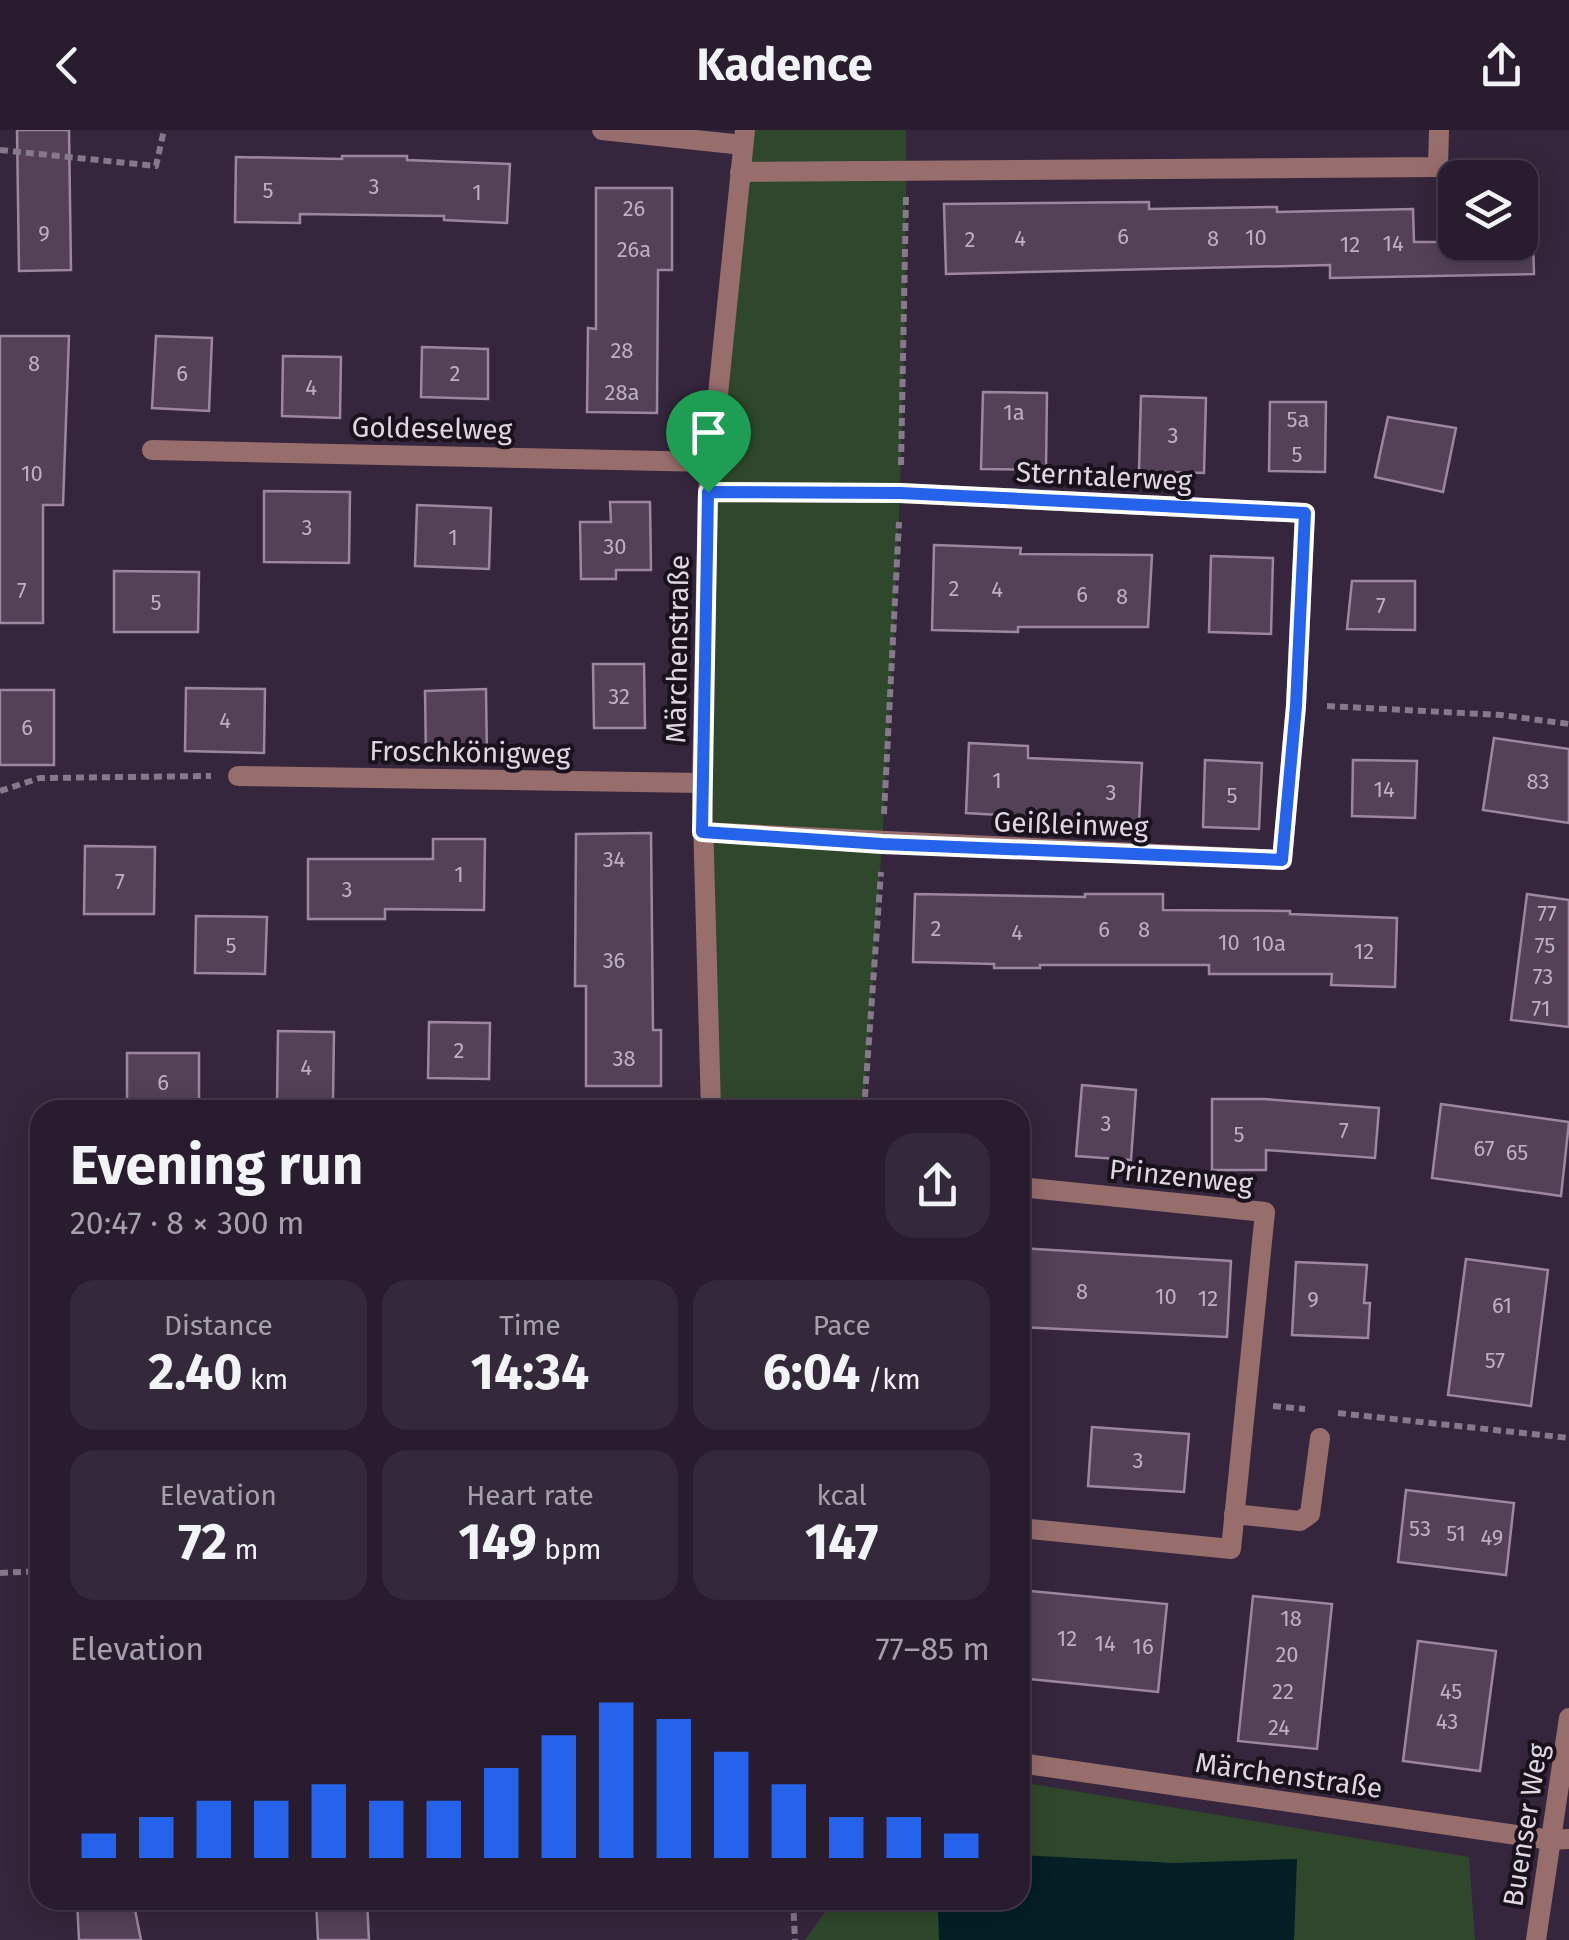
<!DOCTYPE html>
<meta charset="utf-8">
<style>
:root{--surface:#281c2e;--page:#34293a;--text:#f1f3f6;--muted:#a5a1aa;--line:#443a4a;--accent:#2563eb}
body{margin:0;font-family:"Fira Sans",sans-serif;background:var(--page);color:var(--text);height:100vh;display:flex;flex-direction:column;font-size:38px;white-space:nowrap}
*{box-sizing:border-box;margin:0}
p{font-size:32px;color:var(--muted)}
.icon{flex:none;width:55px;height:55px;fill:none;stroke:currentColor;stroke-width:2;stroke-linecap:round;stroke-linejoin:round}
.map{position:relative;flex:1;overflow:hidden}
.side{position:absolute;left:30px;top:970px;width:1000px;height:810px;display:flex;flex-direction:column;background:var(--surface);border-radius:30px;box-shadow:0 5px 25px #0003,0 0 0 2px var(--line)}
.side>*{flex:none}
.controls{position:absolute;left:1438px;top:30px;display:grid;gap:20px}
.controls a{display:grid;place-items:center;width:100px;height:100px;border-radius:20px;background:var(--surface);box-shadow:0 5px 25px #0003,0 0 0 2px var(--line);font-size:50px}
.pin{position:absolute;display:grid;place-items:center;width:85px;height:85px;color:#fff;margin:-102px -42px;border-radius:50% 50% 50% 0;rotate:-45deg;box-shadow:0 0 10px #0007}
.pin .icon{rotate:45deg}
.round{display:grid;place-items:center;flex:none;width:105px;height:105px;border-radius:30px;background:var(--page)}
.overview{display:flex;align-items:center;justify-content:space-between;height:170px;padding:0 40px}
h1{font-size:55px;font-weight:700;line-height:75px}
.metrics{display:grid;grid-template-columns:repeat(3,1fr);gap:15px;height:170px;padding:10px 40px}
.metrics div{display:grid;align-content:center;border-radius:25px;background:var(--page);text-align:center}
.metrics b{font-size:50px;font-weight:700}
.metrics small{font-size:28px;font-weight:400}
.metrics p{font-size:28px}
.chart{height:280px;padding:20px 40px}
.chart p{display:flex;justify-content:space-between}
.chart svg{width:100%;height:180px;margin-top:10px;stroke:var(--accent);stroke-width:6}
header{display:flex;justify-content:space-between;align-items:center;height:130px;padding:0 40px;background:var(--surface);font-size:45px;font-weight:700}
.map>svg:first-child{display:block}
.green{fill:#2f482b}
.water{fill:#041f26}
.building{fill:#544158;stroke:#9c86a0;stroke-width:2.5}
.lines{fill:none;stroke-linecap:round;stroke-linejoin:round}
.path{stroke:#86798b;stroke-width:6;stroke-dasharray:8 5;stroke-linecap:butt}
.service{stroke:#986e6d;stroke-width:20}
.minor{stroke:#986e6d;stroke-width:20}
.route-casing{stroke:#fff;stroke-width:20}
.route{stroke:#2563eb;stroke-width:12}
.labels{text-anchor:middle;stroke-width:8;stroke-linejoin:round;paint-order:stroke}
.number-label{font-size:22px;fill:#bcb0c0}
.street-label{font-size:28px;fill:#dfd5e3;stroke:#19121c}
</style>
<header><svg class="icon" aria-label="back" viewBox="0 0 24 24"><path d="M15 5l-7 7 7 7"/></svg>Kadence<svg class="icon" aria-label="share" viewBox="0 0 24 24"><path d="M12 15V3M7 8l5-5 5 5M5 13v7h14v-7"/></svg></header>
<div class="map">
<svg width="1569" height="1810" viewBox="0 0 1569 1810">
<rect width="100%" height="100%" fill="#36263d"/>
<g class="green">
<path d="M745,0H906C908,327 887,654 864,980H711L708,362Z"/>
<polygon points="1020,1652 1469,1727 1475,1810 805,1810 834,1770 1020,1770"/>
</g>
<polygon class="water" points="1020,1725 1173,1733 1297,1729 1294,1810 939,1810 938,1781 941,1770 1020,1770"/>
<g class="building">
<polygon points="17,0 69,0 71,140 19,141"/>
<polygon points="342,26 407,26 407,30 510,34 507,93 444,90 444,86 300,84 300,93 235,92 236,27 342,29"/>
<polygon points="596,58 672,58 672,140 658,140 657,283 587,282 588,198 596,199"/>
<polygon points="1149,72 1149,79 1277,77 1277,82 1413,79 1414,112 1533,112 1534,144 1330,148 1330,135 946,144 944,74"/>
<polygon points="0,206 69,206 63,375 43,375 43,493 0,493"/>
<polygon points="156,206 212,208 209,281 152,278"/>
<polygon points="422,217 488,219 488,269 421,267"/>
<polygon points="283,226 341,227 340,288 282,286"/>
<polygon points="983,262 1047,263 1046,340 981,339"/>
<polygon points="1141,266 1206,268 1204,343 1139,341"/>
<polygon points="1270,272 1326,272 1325,342 1269,341"/>
<polygon points="1388,287 1456,298 1443,362 1375,347"/>
<polygon points="264,361 350,362 349,433 264,432"/>
<polygon points="610,372 650,372 651,440 616,440 616,449 581,449 580,392 611,392"/>
<polygon points="417,375 491,378 489,439 415,436"/>
<polygon points="934,415 1021,418 1020,424 1152,425 1148,497 1018,497 1018,502 932,500"/>
<polygon points="1211,426 1273,428 1271,504 1209,502"/>
<polygon points="114,441 199,442 198,502 114,502"/>
<polygon points="1352,451 1415,451 1415,500 1347,499"/>
<polygon points="593,534 644,534 645,598 594,598"/>
<polygon points="186,558 265,559 264,623 185,621"/>
<polygon points="486,559 487,630 426,630 425,561"/>
<rect x="0" y="560" width="54" height="75"/>
<polygon points="1494,608 1569,619 1569,693 1483,680"/>
<polygon points="969,613 1028,616 1028,628 1142,633 1139,693 966,683"/>
<polygon points="1205,630 1262,633 1259,699 1203,697"/>
<polygon points="1353,630 1417,631 1415,688 1352,686"/>
<polygon points="651,703 653,900 661,900 661,956 586,956 586,856 575,856 576,704"/>
<polygon points="433,709 485,709 484,780 385,779 385,789 308,789 308,729 433,729"/>
<polygon points="85,716 155,717 154,784 84,784"/>
<polygon points="915,764 1085,767 1085,764 1163,764 1163,780 1290,781 1290,784 1397,788 1395,857 1331,855 1332,844 1209,844 1209,835 1040,835 1040,838 994,838 994,834 913,832"/>
<polygon points="1527,764 1569,770 1569,897 1511,890"/>
<polygon points="196,786 267,787 265,844 195,843"/>
<polygon points="429,892 490,893 489,949 428,948"/>
<polygon points="278,901 334,902 333,973 277,972"/>
<rect x="127" y="923" width="72" height="57"/>
<polygon points="1082,955 1136,960 1131,1030 1076,1026"/>
<polygon points="1212,969 1264,969 1379,978 1375,1028 1266,1020 1266,1040 1212,1040"/>
<polygon points="1441,974 1569,992 1561,1066 1432,1048"/>
<polygon points="1020,1118 1231,1131 1227,1207 1020,1197"/>
<polygon points="1466,1129 1548,1140 1531,1276 1448,1265"/>
<polygon points="1296,1132 1367,1135 1364,1173 1370,1173 1368,1208 1292,1205"/>
<polygon points="1092,1297 1189,1304 1184,1362 1088,1356"/>
<polygon points="1406,1360 1514,1373 1506,1445 1398,1432"/>
<polygon points="1020,1460 1167,1474 1158,1562 1020,1548"/>
<polygon points="1253,1466 1332,1474 1317,1619 1238,1611"/>
<polygon points="1418,1511 1496,1521 1480,1641 1403,1631"/>
<polygon points="77,1770 133,1770 141,1810 79,1810"/>
<polygon points="316,1770 367,1770 369,1810 318,1810"/>
</g>
<g class="lines">
<g class="path">
<polyline points="0,20 156,36 164,0"/>
<polyline points="901,335 906,67"/>
<polyline points="1327,576 1501,585 1569,594"/>
<polyline points="0,661 40,648 211,646"/>
<polyline points="884,684 899,392"/>
<polyline points="864,980 881,742"/>
<polyline points="1273,1276 1305,1279"/>
<polyline points="1338,1283 1569,1308"/>
<polyline points="0,1443 40,1441"/>
<polyline points="793,1770 795,1810"/>
</g>
<polyline class="service" points="1234,1384 1300,1391 1310,1384 1320,1308"/>
<g class="minor">
<polyline points="602,0 743,15"/>
<polyline points="740,42 1438,37 1439,0"/>
<polyline points="152,320 710,332"/>
<polyline points="238,646 702,653"/>
<polyline points="702,702 1282,730 1296,575 1305,383 900,363 708,362"/>
<polyline points="660,980 711,978"/>
<polyline points="711,980 702,653 708,362 745,0"/>
<polyline points="1020,1057 1265,1082 1231,1419 1020,1398"/>
<polyline points="1020,1633 1551,1710 1569,1709"/>
<polyline points="1536,1810 1569,1588"/>
</g>
</g>
<g class="lines">
<defs>
<polygon id="route" points="708,362 900,363 1305,383 1296,576 1282,730 882,714 702,702"/>
</defs>
<use href="#route" class="route-casing"/>
<use href="#route" class="route"/>
</g>
<g class="labels">
<g class="number-label">
<text x="374" y="64">3</text>
<text x="268" y="68">5</text>
<text x="477" y="70">1</text>
<text x="634" y="86">26</text>
<text x="44" y="111">9</text>
<text x="1123" y="114">6</text>
<text x="1256" y="115">10</text>
<text x="1020" y="116">4</text>
<text x="1213" y="116">8</text>
<text x="970" y="117">2</text>
<text x="1393" y="121">14</text>
<text x="1350" y="122">12</text>
<text x="634" y="127">26a</text>
<text x="622" y="228">28</text>
<text x="34" y="241">8</text>
<text x="182" y="251">6</text>
<text x="455" y="251">2</text>
<text x="311" y="265">4</text>
<text x="622" y="270">28a</text>
<text x="1014" y="290">1a</text>
<text x="1298" y="297">5a</text>
<text x="1173" y="313">3</text>
<text x="1297" y="332">5</text>
<text x="32" y="351">10</text>
<text x="307" y="405">3</text>
<text x="453" y="415">1</text>
<text x="615" y="424">30</text>
<text x="954" y="466">2</text>
<text x="997" y="467">4</text>
<text x="22" y="468">7</text>
<text x="1082" y="472">6</text>
<text x="1122" y="474">8</text>
<text x="156" y="480">5</text>
<text x="1381" y="483">7</text>
<text x="619" y="574">32</text>
<text x="225" y="598">4</text>
<text x="27" y="605">6</text>
<text x="997" y="658">1</text>
<text x="1538" y="659">83</text>
<text x="1384" y="667">14</text>
<text x="1111" y="670">3</text>
<text x="1232" y="673">5</text>
<text x="614" y="737">34</text>
<text x="459" y="752">1</text>
<text x="120" y="759">7</text>
<text x="347" y="767">3</text>
<text x="1547" y="791">77</text>
<text x="936" y="806">2</text>
<text x="1104" y="807">6</text>
<text x="1144" y="807">8</text>
<text x="1017" y="810">4</text>
<text x="1229" y="820">10</text>
<text x="1269" y="821">10a</text>
<text x="231" y="823">5</text>
<text x="1545" y="823">75</text>
<text x="1364" y="829">12</text>
<text x="614" y="838">36</text>
<text x="1543" y="854">73</text>
<text x="1541" y="886">71</text>
<text x="459" y="928">2</text>
<text x="624" y="936">38</text>
<text x="306" y="945">4</text>
<text x="163" y="960">6</text>
<text x="1106" y="1001">3</text>
<text x="1344" y="1008">7</text>
<text x="1239" y="1012">5</text>
<text x="1484" y="1026">67</text>
<text x="1517" y="1030">65</text>
<text x="1082" y="1169">8</text>
<text x="1166" y="1174">10</text>
<text x="1208" y="1176">12</text>
<text x="1313" y="1177">9</text>
<text x="1502" y="1183">61</text>
<text x="1495" y="1238">57</text>
<text x="1138" y="1338">3</text>
<text x="1420" y="1406">53</text>
<text x="1456" y="1411">51</text>
<text x="1492" y="1415">49</text>
<text x="1291" y="1496">18</text>
<text x="1067" y="1516">12</text>
<text x="1105" y="1521">14</text>
<text x="1143" y="1524">16</text>
<text x="1287" y="1532">20</text>
<text x="1283" y="1569">22</text>
<text x="1451" y="1569">45</text>
<text x="1447" y="1599">43</text>
<text x="1279" y="1605">24</text>
</g>
<g class="street-label">
<text transform="translate(432 298) rotate(1)" y="10">Goldeselweg</text>
<text transform="translate(1104 346) rotate(3)" y="10">Sterntalerweg</text>
<text transform="translate(677 519) rotate(-89)" y="10">Märchenstraße</text>
<text transform="translate(470 622) rotate(1)" y="10">Froschkönigweg</text>
<text transform="translate(1071 694) rotate(2)" y="10">Geißleinweg</text>
<text transform="translate(1181 1046) rotate(6)" y="10">Prinzenweg</text>
<text transform="translate(1289 1645) rotate(8)" y="10">Märchenstraße</text>
<text transform="translate(1525 1695) rotate(-81)" y="10">Buenser Weg</text>
</g>
</g>
</svg>
<div class="controls">
<a><svg class="icon" aria-label="layers" viewBox="0 0 24 24"><path d="M12 4l9 5-9 5-9-5zM3 14l9 5 9-5"/></svg></a>
</div>
<div class="pin" style="left:708px;top:362px;background:#1e9e55"><svg class="icon" aria-label="arrive" viewBox="0 0 24 24"><path d="M6 21V4h12l-3 4 3 4H6"/></svg></div>
<section class="side">
<div class="overview"><div><h1>Evening run</h1><p>20:47 · 8 × 300 m</p></div><a class="round"><svg class="icon" aria-label="share" viewBox="0 0 24 24"><path d="M12 15V3M7 8l5-5 5 5M5 13v7h14v-7"/></svg></a></div>
<div class="metrics">
<div><p>Distance</p><b>2.40<small> km</small></b></div>
<div><p>Time</p><b>14:34</b></div>
<div><p>Pace</p><b>6:04<small> /km</small></b></div>
</div>
<div class="metrics">
<div><p>Elevation</p><b>72<small> m</small></b></div>
<div><p>Heart rate</p><b>149<small> bpm</small></b></div>
<div><p>kcal</p><b>147</b></div>
</div>
<div class="chart"><p><span>Elevation</span>77–85 m</p>
<svg viewBox="0 0 160 44" preserveAspectRatio="none"><path d="M5 44V38M15 44V34M25 44V30M35 44V30M45 44V26M55 44V30M65 44V30M75 44V22M85 44V14M95 44V6M105 44V10M115 44V18M125 44V26M135 44V34M145 44V34M155 44V38"/></svg>
</div>
</section>
</div>
